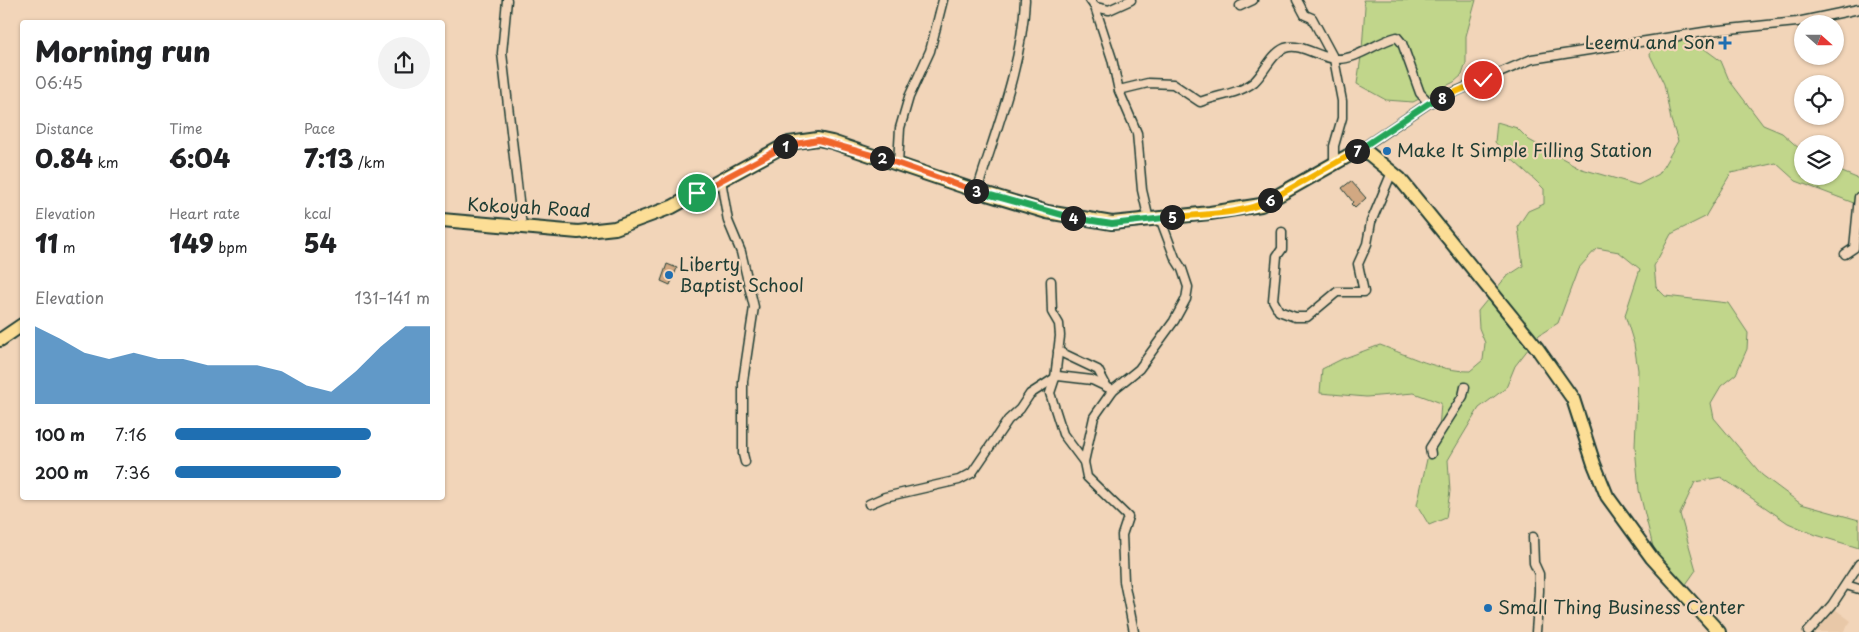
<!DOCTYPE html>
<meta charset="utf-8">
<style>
:root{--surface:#fff;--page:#f2f2f2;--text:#202124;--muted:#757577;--accent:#1f6fb2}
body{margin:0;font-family:"Playpen Sans",sans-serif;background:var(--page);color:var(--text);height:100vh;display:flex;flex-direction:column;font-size:19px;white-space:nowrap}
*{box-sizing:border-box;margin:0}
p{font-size:16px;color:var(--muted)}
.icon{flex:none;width:28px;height:28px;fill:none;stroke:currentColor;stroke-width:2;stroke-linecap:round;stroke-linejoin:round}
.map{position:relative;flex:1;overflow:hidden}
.drawer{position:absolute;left:20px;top:20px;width:425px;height:480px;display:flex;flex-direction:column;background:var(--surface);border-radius:5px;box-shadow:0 1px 4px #0004}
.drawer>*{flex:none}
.needle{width:32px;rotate:111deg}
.tools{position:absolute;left:1794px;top:15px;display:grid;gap:10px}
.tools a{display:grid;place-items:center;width:50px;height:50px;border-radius:50%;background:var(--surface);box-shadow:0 1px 4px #0004;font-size:25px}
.pin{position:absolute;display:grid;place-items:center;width:42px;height:42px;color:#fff;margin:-21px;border:2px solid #fff;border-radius:50%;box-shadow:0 1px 5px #0007}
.km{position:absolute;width:25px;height:25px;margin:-12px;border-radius:50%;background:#222;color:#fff;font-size:14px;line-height:25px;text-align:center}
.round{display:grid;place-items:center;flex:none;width:52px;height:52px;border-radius:26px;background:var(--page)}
.head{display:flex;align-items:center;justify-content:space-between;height:85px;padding:0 15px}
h1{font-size:28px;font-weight:800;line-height:38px}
.stats{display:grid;grid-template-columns:repeat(3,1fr);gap:8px;height:85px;padding:5px 15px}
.stats div{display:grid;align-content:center}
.stats b{font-size:25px;font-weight:800}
.stats small{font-size:14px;font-weight:400}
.stats p{font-size:14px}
.chart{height:140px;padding:10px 15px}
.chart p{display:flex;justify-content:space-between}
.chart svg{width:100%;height:90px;margin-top:5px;fill:var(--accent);opacity:.7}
ul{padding:0 15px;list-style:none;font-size:16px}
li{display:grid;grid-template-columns:80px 60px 1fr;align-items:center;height:38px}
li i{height:12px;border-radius:6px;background:var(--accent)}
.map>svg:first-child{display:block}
.built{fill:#e8c8a8}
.green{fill:#c1d68b;stroke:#708a60}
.building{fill:#d1a882;stroke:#1f3d34}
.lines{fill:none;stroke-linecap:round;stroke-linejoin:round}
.minor-casing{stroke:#1f3d34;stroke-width:11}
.primary-casing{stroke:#1f3d34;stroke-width:16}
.minor{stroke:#f2d5b9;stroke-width:8}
.primary{stroke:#fcde96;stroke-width:12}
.split-1-casing{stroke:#fff;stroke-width:10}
.split-2-casing{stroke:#fff;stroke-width:10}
.split-3-casing{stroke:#fff;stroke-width:10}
.split-4-casing{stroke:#fff;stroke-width:10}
.split-5-casing{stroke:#fff;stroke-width:10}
.split-6-casing{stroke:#fff;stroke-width:10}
.split-7-casing{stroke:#fff;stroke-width:10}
.split-8-casing{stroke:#fff;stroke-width:10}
.split-9-casing{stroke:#fff;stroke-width:10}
.split-1{stroke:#f0652b;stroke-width:6}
.split-2{stroke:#f0652b;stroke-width:6}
.split-3{stroke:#f0652b;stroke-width:6}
.split-4{stroke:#22a559;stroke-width:6}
.split-5{stroke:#22a559;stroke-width:6}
.split-6{stroke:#f5b400;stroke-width:6}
.split-7{stroke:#f5b400;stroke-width:6}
.split-8{stroke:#22a559;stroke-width:6}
.split-9{stroke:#f5b400;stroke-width:6}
.poi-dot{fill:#1f6fb2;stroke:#f2d5b9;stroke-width:2}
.labels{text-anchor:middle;stroke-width:4.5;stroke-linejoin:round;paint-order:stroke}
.poi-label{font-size:18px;fill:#1f3d34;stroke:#f2d5b9;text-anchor:start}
.street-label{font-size:18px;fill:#1f3d34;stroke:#f2d5b9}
</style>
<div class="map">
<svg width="1859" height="632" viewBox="0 0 1859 632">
<rect width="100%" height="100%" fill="#f2d5b9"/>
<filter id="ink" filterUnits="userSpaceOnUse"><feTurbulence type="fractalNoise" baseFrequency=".02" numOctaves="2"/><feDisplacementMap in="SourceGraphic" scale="10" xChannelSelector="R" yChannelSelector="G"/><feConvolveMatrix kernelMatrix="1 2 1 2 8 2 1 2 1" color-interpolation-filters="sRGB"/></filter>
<g filter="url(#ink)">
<polygon class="built" points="1832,607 1851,621 1843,632 1815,632"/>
<g class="green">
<polygon points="1363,0 1476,0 1466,36 1466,63 1462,75 1454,82 1413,102 1386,100 1357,84 1362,50 1365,6"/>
<path d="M1684,34L1721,61L1729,80L1763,125L1782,133L1802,151V176H1835V169L1859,179V205L1796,181L1776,163L1731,173L1705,217L1671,234L1654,266L1656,287L1665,296L1728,303L1748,333L1747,349L1736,374L1721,386L1711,403L1714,418L1762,475L1801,504L1859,520V548L1816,535L1788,523L1721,477L1695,482L1680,514L1696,570L1682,590L1656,559L1639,490L1635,447L1638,370L1634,344L1625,315L1640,269L1619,252L1597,248L1578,269L1558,323L1539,335L1515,366L1506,388L1479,408L1455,448L1448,460L1450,491L1446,518L1429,525L1417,505L1427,459L1439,429L1441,403L1414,393L1366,397L1320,393L1322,369L1342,359L1380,345C1410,356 1438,371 1470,371L1483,360L1485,343L1479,328L1478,311L1506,277L1523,266L1518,226L1528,211L1544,204V189C1528,172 1509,159 1495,142L1497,122L1517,128L1529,140L1582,169L1638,185L1659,174L1678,141L1671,120L1664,84L1650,55L1653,37Z"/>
</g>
<g class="building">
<polygon points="1351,181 1366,198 1355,208 1351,204 1353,202 1342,188"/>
<polygon points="667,264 677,268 670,285 661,281"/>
</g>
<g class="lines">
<defs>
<g id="minor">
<polyline points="507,0 502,53 522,227"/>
<polyline points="1090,0 1095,7 1109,10 1131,0"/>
<polyline points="1297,0 1305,15 1312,18 1334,59 1342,101 1342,118 1334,146 1334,164"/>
<polyline points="1240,6 1253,0"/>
<polyline points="1095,7 1112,59 1119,91 1137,133 1142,190 1149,220"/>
<path d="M1119,90L1148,83L1173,84L1200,102C1218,95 1239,94 1254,82C1265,72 1271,54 1285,48C1301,42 1320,59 1337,59C1359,59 1376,42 1397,37L1402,43L1420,93L1429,103"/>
<polyline points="1362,148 1429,103 1532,59 1710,31 1797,22 1859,9"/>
<polyline points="898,163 900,128 909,97 930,51 943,0"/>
<polyline points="721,180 728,221 741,252 754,307 743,381 743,454 745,462"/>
<path d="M977,191C996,129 1022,66 1025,0"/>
<polyline points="1282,232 1282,249 1277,256 1273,300 1279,311 1295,317 1307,317 1337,292 1364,292 1358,264 1367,244 1371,222 1392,172"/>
<polyline points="1845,254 1854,248 1859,197"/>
<polyline points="1051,281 1052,312 1059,324 1060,336 1055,378 1050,393 1063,434 1084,462"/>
<polyline points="1058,351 1098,370 1107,387"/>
<polyline points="1431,454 1430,448 1463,396 1465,387"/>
<polyline points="869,504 885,497 959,480 972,473 1008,420 1020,409 1030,394 1058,376 1092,380 1113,390"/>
<polyline points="1533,537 1534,563 1539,574 1539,591 1536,632"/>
<polyline points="1846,585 1859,589"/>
<polyline points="1134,632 1124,581 1122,535 1128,517 1087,477 1084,462 1094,417 1113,390 1139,369 1174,321 1186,299 1188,287 1182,269 1175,258 1160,218"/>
<polyline points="1808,632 1832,605 1859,564"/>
</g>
<g id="primary">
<polyline points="442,220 578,232 615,228 672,207 789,143 818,139 832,142 977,191 1047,212 1112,223 1210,213 1261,205 1362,148 1400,179 1537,348 1573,399 1594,464 1607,496 1652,558 1719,632"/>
<polyline points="0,340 22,325"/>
</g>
</defs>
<use href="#minor" class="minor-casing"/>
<use href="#primary" class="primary-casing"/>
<use href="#minor" class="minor"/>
<use href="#primary" class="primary"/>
</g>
</g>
<g class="lines" filter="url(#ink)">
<defs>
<polyline id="split-1" points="697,193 785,146"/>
<polyline id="split-2" points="785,146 818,140 882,158"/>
<polyline id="split-3" points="882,158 976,191"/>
<polyline id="split-4" points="976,191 1073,218"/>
<polyline id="split-5" points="1073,218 1112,224 1172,217"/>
<path id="split-6" d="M1172,217C1203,214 1242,215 1270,200"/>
<polyline id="split-7" points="1270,200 1357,151"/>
<polyline id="split-8" points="1357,151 1429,103 1442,98"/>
<polyline id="split-9" points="1442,98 1483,80"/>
</defs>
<use href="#split-1" class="split-1-casing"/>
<use href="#split-2" class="split-2-casing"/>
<use href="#split-3" class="split-3-casing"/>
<use href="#split-4" class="split-4-casing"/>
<use href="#split-5" class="split-5-casing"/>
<use href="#split-6" class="split-6-casing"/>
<use href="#split-7" class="split-7-casing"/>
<use href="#split-8" class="split-8-casing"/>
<use href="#split-9" class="split-9-casing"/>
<use href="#split-1" class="split-1"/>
<use href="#split-2" class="split-2"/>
<use href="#split-3" class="split-3"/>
<use href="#split-4" class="split-4"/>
<use href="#split-5" class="split-5"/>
<use href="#split-6" class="split-6"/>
<use href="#split-7" class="split-7"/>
<use href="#split-8" class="split-8"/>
<use href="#split-9" class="split-9"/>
</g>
<g class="poi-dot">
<path d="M1722.5 35.5h5v5h5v5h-5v5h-5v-5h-5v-5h5z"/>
<circle cx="1387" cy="151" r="5"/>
<circle cx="669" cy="275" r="5"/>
<circle cx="1488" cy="608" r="5"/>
</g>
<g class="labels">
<g class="poi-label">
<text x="1715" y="49" text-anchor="end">Leemu and Son</text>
<text x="1397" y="157">Make It Simple Filling Station</text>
<text x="679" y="271">Liberty<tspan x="679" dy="21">Baptist School</tspan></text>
<text x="1498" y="614">Small Thing Business Center</text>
</g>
<g class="street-label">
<text transform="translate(529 208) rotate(3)" y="6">Kokoyah Road</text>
</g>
</g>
</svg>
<div class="tools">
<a><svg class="needle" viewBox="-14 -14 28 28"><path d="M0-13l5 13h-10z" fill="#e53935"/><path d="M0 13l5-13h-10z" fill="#757577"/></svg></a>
<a><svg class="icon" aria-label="locate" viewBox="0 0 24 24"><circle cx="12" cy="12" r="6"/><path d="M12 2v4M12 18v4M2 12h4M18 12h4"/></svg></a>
<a><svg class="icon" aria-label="layers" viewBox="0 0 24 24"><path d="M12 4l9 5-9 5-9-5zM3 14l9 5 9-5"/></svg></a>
</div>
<div class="pin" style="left:697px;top:193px;background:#1e9e55"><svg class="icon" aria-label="arrive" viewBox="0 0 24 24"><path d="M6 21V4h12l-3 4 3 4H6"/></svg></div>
<div class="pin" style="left:1483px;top:80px;background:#d93025"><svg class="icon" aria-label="check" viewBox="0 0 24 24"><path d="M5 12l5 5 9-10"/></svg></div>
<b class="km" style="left:785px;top:146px">1</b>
<b class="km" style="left:882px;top:158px">2</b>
<b class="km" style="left:976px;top:191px">3</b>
<b class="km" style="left:1073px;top:218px">4</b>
<b class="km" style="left:1172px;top:217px">5</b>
<b class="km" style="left:1270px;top:200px">6</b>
<b class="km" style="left:1357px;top:151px">7</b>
<b class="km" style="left:1442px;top:98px">8</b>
<section class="drawer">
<div class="head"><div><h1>Morning run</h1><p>06:45</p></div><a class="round"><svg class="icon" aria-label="share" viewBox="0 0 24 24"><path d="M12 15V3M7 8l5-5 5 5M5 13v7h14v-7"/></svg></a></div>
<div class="stats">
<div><p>Distance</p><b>0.84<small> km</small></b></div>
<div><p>Time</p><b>6:04</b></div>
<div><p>Pace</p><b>7:13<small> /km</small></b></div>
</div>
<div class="stats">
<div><p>Elevation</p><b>11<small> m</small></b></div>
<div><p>Heart rate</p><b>149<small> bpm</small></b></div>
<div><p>kcal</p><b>54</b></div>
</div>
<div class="chart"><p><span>Elevation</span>131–141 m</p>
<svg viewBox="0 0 160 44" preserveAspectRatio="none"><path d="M0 44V6L10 12L20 19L30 22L40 19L50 22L60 22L70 25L80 25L90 25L100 28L110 35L120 38L130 28L140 16L150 6L160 6V44z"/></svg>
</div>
<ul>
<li><b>100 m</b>7:16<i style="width:77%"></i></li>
<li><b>200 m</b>7:36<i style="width:65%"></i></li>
</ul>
</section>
</div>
